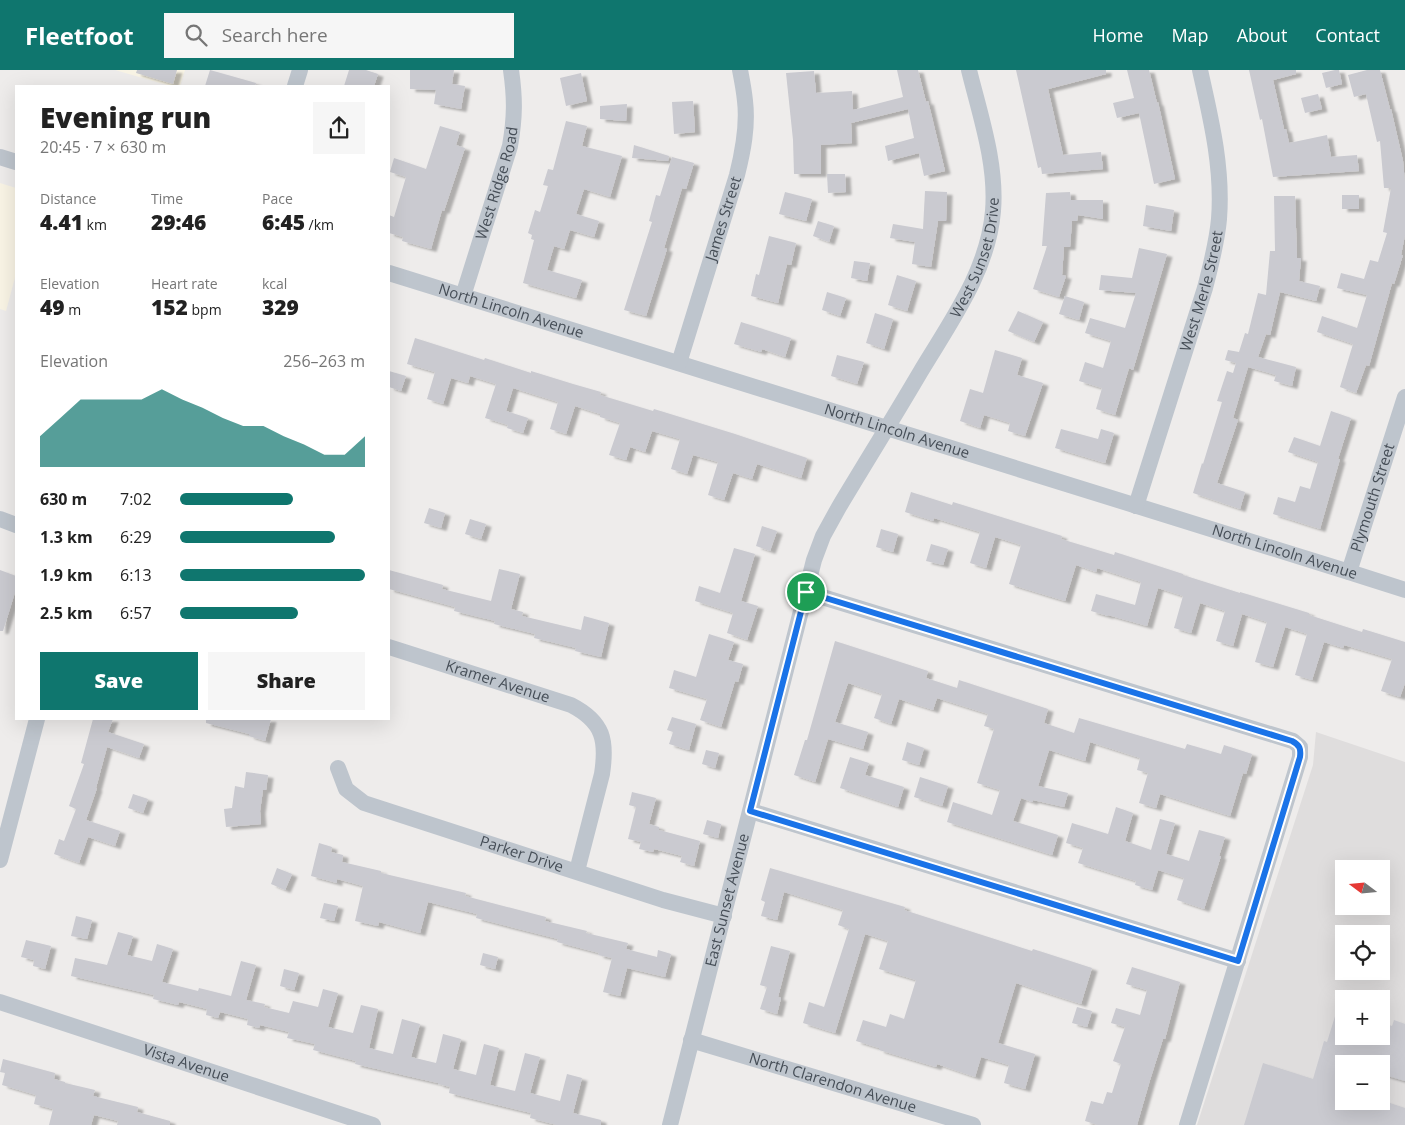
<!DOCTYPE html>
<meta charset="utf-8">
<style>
:root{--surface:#fff;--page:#f6f6f6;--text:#222;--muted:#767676;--accent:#0f766e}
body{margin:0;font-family:"Open Sans",sans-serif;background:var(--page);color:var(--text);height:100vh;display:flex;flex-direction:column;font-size:19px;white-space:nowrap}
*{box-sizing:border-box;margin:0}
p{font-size:16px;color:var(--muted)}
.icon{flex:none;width:28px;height:28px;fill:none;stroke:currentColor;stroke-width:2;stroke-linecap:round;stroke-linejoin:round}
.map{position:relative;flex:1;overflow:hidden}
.details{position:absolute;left:15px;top:15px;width:375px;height:635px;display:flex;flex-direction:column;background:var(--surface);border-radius:0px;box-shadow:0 5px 20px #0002}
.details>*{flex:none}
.needle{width:32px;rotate:286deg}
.fabs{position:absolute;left:1335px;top:790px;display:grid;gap:10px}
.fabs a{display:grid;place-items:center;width:55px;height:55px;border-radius:0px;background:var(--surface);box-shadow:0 5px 20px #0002;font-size:25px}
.pin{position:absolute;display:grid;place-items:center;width:42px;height:42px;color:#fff;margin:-21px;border:2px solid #fff;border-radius:50%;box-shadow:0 1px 5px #0007}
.round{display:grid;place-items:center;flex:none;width:52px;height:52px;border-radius:0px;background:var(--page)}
.overview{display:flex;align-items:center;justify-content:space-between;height:85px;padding:0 25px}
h1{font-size:28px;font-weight:800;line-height:38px}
.metrics{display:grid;grid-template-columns:repeat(3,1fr);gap:8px;height:85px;padding:5px 25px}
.metrics div{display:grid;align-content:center}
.metrics b{font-size:21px;font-weight:800}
.metrics small{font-size:14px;font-weight:400}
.metrics p{font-size:14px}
.chart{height:140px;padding:10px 25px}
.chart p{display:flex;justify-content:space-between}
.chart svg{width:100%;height:90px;margin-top:5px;fill:var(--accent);opacity:.7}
.primary-button{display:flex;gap:10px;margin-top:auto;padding:10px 25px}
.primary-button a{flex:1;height:58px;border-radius:0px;background:var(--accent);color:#fff;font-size:20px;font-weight:800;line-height:58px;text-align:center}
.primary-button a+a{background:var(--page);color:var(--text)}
ul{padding:0 25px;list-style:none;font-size:16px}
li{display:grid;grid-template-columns:80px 60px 1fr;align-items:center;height:38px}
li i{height:12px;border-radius:6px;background:var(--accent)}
header{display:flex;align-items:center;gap:30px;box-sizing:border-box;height:70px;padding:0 25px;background:var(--accent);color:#fff}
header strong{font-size:24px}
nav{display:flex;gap:28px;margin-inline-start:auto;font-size:18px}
.search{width:350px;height:45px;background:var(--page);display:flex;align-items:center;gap:12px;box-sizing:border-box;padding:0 18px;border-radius:0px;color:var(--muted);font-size:19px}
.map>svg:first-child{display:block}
.commercial{fill:#f9f4e5}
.education{fill:#dfdddd;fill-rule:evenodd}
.building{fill:#cacad0;filter:url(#shadow)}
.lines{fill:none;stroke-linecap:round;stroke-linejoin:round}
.minor{stroke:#bec5cd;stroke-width:16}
.route-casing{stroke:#fff;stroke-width:10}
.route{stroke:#1a73e8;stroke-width:6}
.labels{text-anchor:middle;stroke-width:4;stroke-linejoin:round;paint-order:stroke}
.street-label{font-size:15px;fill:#464e57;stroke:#fff}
</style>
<header>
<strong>Fleetfoot</strong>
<div class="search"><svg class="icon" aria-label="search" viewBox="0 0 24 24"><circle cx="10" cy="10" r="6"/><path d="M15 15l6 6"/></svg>Search here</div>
<nav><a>Home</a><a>Map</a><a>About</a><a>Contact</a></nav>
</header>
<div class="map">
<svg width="1405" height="1055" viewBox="0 0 1405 1055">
<defs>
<filter id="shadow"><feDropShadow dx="5.5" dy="3" stdDeviation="1" flood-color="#0004"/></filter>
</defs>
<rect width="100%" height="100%" fill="#eeeceb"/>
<g class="commercial">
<polygon points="115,0 185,0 180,16 170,16"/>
<polygon points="0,113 16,118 16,204 6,241 0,239"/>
</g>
<path class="education" d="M1316,662L1405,692V1055H1197L1313,695ZM1344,799H1381V836H1344ZM1344,864H1381V901H1344ZM1344,929H1381V966H1344ZM1344,994H1381V1031H1344Z"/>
<g class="building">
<polygon points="137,0 177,0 173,14 136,3"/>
<polygon points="210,0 256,13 255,16 205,16"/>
<polygon points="349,0 366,0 378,4 374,16 344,16"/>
<polygon points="410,0 454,0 452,14 465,16 461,39 434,34 436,20 410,19"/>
<polygon points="897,0 918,0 926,32 928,31 945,101 924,106 919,83 888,91 885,76 914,68 908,39 851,53 852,73 821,75 821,104 794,104 793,70 786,3 814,1 816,23 852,21 853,40 903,27"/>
<polygon points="1016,0 1106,0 1106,4 1048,19 1063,85 1101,82 1103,99 1042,104 1041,97 1038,98"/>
<polygon points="1127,0 1149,0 1157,33 1158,32 1175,109 1154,114 1139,43 1117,48 1113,33 1134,28"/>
<polygon points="1249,0 1296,0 1296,4 1273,10 1284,59 1286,59 1289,73 1327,65 1331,87 1357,85 1359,101 1273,107 1262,49 1260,50"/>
<polygon points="1335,0 1339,0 1342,14 1326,18 1322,3"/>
<polygon points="1367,0 1380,0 1390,39 1391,39 1403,91 1405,113 1405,165 1401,185 1403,185 1394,214 1392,213 1369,296 1366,295 1356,323 1340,317 1353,274 1317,262 1322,246 1357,258 1367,225 1337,218 1341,203 1364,209 1370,190 1378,192 1387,163 1383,162 1391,118 1384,118 1380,71 1377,72 1366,24 1354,27 1348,5"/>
<polygon points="581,3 587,31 566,36 560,8"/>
<polygon points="1318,24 1322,39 1305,43 1301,28"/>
<polygon points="693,31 695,62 674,64 672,32"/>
<polygon points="627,34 626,51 600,49 600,36"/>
<polygon points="566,51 587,56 582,76 622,86 610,127 584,119 576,144 599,151 594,167 570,160 564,179 554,176 547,200 582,210 576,228 523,213 534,170 531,169 532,165 528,163 535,140 540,142 548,116 543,115 548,99 553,100"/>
<polygon points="440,56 460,62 456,75 465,78 444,141 442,140 431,179 402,171 403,167 389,163 389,145 394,147 406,107 390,102 394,88 426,99"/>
<polygon points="634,75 669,86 668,91 632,88"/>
<polygon points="672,87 694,93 686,119 682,118 664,178 667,179 646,246 624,240 652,152 649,151 656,125 660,126"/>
<polygon points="827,104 845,104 846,122 828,123"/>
<polygon points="925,121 947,122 946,151 938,151 931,197 912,194 915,172 890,168 893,154 923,159"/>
<polygon points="785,122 812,129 806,151 779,144"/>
<polygon points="1070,122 1071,130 1103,130 1103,149 1078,145 1077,151 1072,151 1070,177 1064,177 1062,205 1066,206 1059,227 1033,219 1047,176 1042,176 1046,123"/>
<rect x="1342" y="125" width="17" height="14"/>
<polygon points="1274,126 1295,126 1297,188 1301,188 1299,211 1320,216 1316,231 1280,222 1270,265 1266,264 1258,287 1296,297 1292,316 1274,311 1276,305 1248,297 1233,348 1238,350 1217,413 1245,422 1240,439 1193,423 1202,393 1203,394 1222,332 1217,331 1227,301 1233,303 1236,293 1225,290 1228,280 1239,282 1245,263 1248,264 1258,223 1266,225 1270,181 1275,181"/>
<polygon points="1146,135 1174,140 1171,161 1143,156"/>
<polygon points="818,151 834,156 829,172 813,166"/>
<polygon points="769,166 796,173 791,195 787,194 778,233 751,226 756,204 759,205"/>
<polygon points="1139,178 1167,184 1133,300 1129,298 1115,345 1096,339 1102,318 1079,311 1085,292 1103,298 1111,271 1085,263 1090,248 1125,258 1136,223 1099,220 1101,205 1132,208"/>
<polygon points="854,191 870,193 867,211 851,208"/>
<polygon points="897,205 916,211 907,241 888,235"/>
<polygon points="827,222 846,228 840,246 822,240"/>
<polygon points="1065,226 1084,232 1079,250 1059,244"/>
<polygon points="1018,241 1043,252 1034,272 1008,261"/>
<polygon points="875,243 893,249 884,279 866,273"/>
<polygon points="741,252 791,268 785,287 762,279 761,282 734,274"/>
<polygon points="415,268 484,290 485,288 531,303 531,301 573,314 601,322 600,325 653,341 654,339 735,364 807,388 801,408 757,394 752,409 733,403 724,430 708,425 718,392 693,385 687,404 671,399 680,369 652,361 645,382 630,377 626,390 609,385 620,353 600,347 600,344 575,336 566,364 550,359 558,332 513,318 506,341 528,348 523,363 507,358 508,355 485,348 496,314 470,306 468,313 451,308 443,334 427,329 435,302 407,294"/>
<polygon points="995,280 1022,288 1017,305 1043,313 1025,366 1008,361 1010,353 984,345 980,358 960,351 970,319 983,323"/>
<polygon points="837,285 864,292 857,314 831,306"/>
<polygon points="389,301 406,306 401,321 389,317"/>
<polygon points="1331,341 1351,348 1338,389 1340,389 1320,459 1273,444 1278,427 1295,432 1300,416 1310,419 1318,392 1288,382 1294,367 1320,376"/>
<polygon points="1061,359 1098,369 1101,359 1114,363 1105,393 1055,378"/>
<polygon points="911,422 952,435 953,432 1062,466 1061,469 1114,485 1115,482 1183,504 1183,505 1240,523 1240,522 1309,543 1309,545 1362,562 1363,559 1405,572 1405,613 1400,627 1381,621 1392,589 1344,575 1343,578 1324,572 1312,610 1295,605 1307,564 1285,557 1273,597 1255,592 1267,552 1242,544 1233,576 1216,571 1225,541 1200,533 1191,563 1174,558 1183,526 1158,518 1147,556 1108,545 1108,546 1091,541 1096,524 1135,535 1141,512 1097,498 1096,502 1076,495 1065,531 1009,514 1021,475 995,467 986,498 970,493 980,462 934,448 933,451 905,442"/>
<polygon points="429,438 445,443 441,458 424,453"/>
<polygon points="470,449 486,454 481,469 465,464"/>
<polygon points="762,456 777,461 770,481 756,476"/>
<polygon points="881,459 898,464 893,482 876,477"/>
<polygon points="931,474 948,479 943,495 926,491"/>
<polygon points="734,478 755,484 741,531 758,536 747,570 727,563 733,543 695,531 699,516 720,523"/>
<polygon points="499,499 520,504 511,539 523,542 522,546 581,560 584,546 609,553 601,587 575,581 576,578 534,568 535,564 494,554 495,551 454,541 455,537 389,519 389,500 443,515 442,519 491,531"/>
<polygon points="0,500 16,506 16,519 3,561 0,561"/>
<polygon points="709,564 734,572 728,590 743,594 738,612 735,611 721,657 700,650 707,629 669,618 674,600 696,607"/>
<polygon points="835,571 928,601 926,608 957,618 959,610 1048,639 1044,653 1074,663 1079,648 1185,679 1187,674 1221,684 1224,675 1252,684 1246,704 1243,703 1230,746 1160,724 1156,738 1139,733 1148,703 1137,700 1140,688 1090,672 1085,691 1049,680 1038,716 1068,723 1064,737 1033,730 1032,732 1021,728 1013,751 1058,765 1052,785 947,752 953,732 992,745 1000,720 977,713 994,659 984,656 988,644 937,628 933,640 899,629 891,654 874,648 882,624 848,613 835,652 868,662 863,679 828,669 815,712 794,705 805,670 807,670"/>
<polygon points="672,647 696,654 689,680 669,674 673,662 667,660"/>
<polygon points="93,649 113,649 108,662 144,674 139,688 107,677 96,718 97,718 86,750 120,761 115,776 88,767 79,793 54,784 59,769 64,771 76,739 69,736 84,694 81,693"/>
<polygon points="206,649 271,649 265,671 249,666 249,664 206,653"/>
<polygon points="907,672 924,678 919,695 902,690"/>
<polygon points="706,680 719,683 715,698 702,694"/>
<polygon points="850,687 869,693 865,705 904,717 898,737 840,718"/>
<polygon points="246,702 268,705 266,720 263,720 260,741 261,754 226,757 224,739 232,738 235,716 244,718"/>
<polygon points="920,707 948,716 942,736 914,727"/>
<polygon points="632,722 656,728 649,754 659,757 659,760 700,771 694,796 680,792 682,786 654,779 653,782 639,779 641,772 628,769 636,737 629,735"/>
<polygon points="133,724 148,729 143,743 128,738"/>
<polygon points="1116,737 1133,743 1125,771 1151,780 1160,749 1175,753 1166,784 1189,791 1199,760 1225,767 1219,786 1221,786 1204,839 1177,830 1184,808 1158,800 1152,820 1135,815 1136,811 1078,793 1083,778 1066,773 1072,753 1108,764"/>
<polygon points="707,750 721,754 718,768 703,764"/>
<polygon points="319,773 332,777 331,782 343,785 342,792 381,801 381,803 466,823 465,826 546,847 545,851 587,861 586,863 628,873 626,879 657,887 658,880 671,884 665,907 627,898 620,926 603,922 612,888 598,885 599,883 557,872 558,869 476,848 477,844 428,832 420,863 379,852 378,856 355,851 363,816 337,809 337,813 311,806"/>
<polygon points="277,798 292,804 285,820 271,814"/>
<polygon points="770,798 905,837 904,840 1032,881 1033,879 1092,898 1081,934 1016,913 998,973 1035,984 1025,1019 1004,1013 1009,995 981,987 975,1007 937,994 936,997 879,980 879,978 856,971 863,950 886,957 890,944 904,949 916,910 879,899 888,871 865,864 835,963 803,953 809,932 824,937 849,859 838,855 843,840 784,822 777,850 761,846 765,832 761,830"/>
<polygon points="324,833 338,836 334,851 320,848"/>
<polygon points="76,846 92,850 87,869 71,866"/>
<polygon points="118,862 133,866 127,885 152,891 157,874 173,879 162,912 198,921 199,918 231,926 241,891 256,895 246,930 265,934 264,937 289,943 293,931 318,937 323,919 338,923 328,957 353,963 361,935 378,939 369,978 393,984 402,949 420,954 411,987 436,993 443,964 461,969 453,999 476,1005 484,974 499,978 490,1015 515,1021 525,983 540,987 530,1023 560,1031 567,1004 582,1008 573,1043 601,1050 601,1055 557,1055 530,1048 531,1043 449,1023 450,1017 438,1014 438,1013 355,994 356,991 313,980 315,974 287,968 289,962 260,955 259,958 247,955 248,949 220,942 218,948 206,945 207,939 179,932 178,935 153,929 154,925 71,906 75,888 107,895"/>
<polygon points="26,870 51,876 45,899 33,896 34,890 21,887"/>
<polygon points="771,876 790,881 778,927 781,928 777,944 760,939 767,917 760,915"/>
<polygon points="483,883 498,887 495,899 480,895"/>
<polygon points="1132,897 1180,912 1165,969 1163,969 1150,1010 1137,1055 1098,1055 1085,1051 1091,1031 1103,1034 1107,1022 1112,1023 1121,994 1113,991 1125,957 1111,953 1116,938 1140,945 1147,920 1126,914"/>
<polygon points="284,899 299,903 294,920 280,916"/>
<polygon points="1341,927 1344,928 1344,966 1381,966 1381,953 1392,956 1394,950 1405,954 1405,1011 1381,1004 1381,994 1344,994 1344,1031 1384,1031 1405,1038 1405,1055 1244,1055 1263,993 1313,1009 1324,971 1327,972"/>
<polygon points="1077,937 1092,941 1087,957 1072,953"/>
<polygon points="3,989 55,1003 54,1009 65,1012 65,1013 95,1020 93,1026 138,1037 137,1042 170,1051 170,1055 117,1055 118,1051 94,1045 91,1055 49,1055 53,1039 34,1034 36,1025 2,1015 5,1003 0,1002"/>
</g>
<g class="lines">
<g class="minor">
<polyline points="295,16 300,0"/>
<polyline points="0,87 16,92"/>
<path id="s1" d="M389,203L1349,502L1405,520"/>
<path id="s2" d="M463,226L510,76C515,47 515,28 511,0"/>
<path id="s3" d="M679,293L737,105C743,81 748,56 745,31C744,21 742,10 740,0"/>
<path id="s4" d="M1136,436L1205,218C1211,195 1217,172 1219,149C1223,98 1211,49 1200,0"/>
<polyline points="0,449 16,455"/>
<path id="s5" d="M1349,502L1405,327"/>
<polyline points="806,522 1293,671 1300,677 1300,687 1187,1055"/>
<path id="s6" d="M389,577L571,635C604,652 607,671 602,704L577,801"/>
<path id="s7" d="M338,698L346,719L364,733L663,830L724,846"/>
<polyline points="751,741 1238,891"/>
<polyline points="0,790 37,649"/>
<path id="s8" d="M0,932L373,1055"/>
<path id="s9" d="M691,970L973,1055"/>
<path id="s10" d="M670,1055L814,490L823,466L839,437C866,392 894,347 921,301C951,251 988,201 993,141C997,94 980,45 969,0"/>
</g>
</g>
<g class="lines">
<defs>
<path id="route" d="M806,522L1292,671C1300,675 1301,679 1300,687L1238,891L750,741Z"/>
</defs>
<use href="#route" class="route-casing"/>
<use href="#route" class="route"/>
</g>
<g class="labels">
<g class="street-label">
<text dy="5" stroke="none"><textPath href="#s2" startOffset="118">West Ridge Road</textPath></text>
<text dy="5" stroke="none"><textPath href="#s3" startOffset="151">James Street</textPath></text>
<text dy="5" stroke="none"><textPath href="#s10" startOffset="928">West Sunset Drive</textPath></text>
<text dy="5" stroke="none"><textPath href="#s4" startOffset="225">West Merle Street</textPath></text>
<text dy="5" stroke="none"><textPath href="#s1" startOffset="128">North Lincoln Avenue</textPath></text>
<text dy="5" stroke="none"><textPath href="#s1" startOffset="532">North Lincoln Avenue</textPath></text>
<text dy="5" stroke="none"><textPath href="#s5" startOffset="78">Plymouth Street</textPath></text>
<text dy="5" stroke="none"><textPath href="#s1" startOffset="938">North Lincoln Avenue</textPath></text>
<text dy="5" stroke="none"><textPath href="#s6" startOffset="114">Kramer Avenue</textPath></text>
<text dy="5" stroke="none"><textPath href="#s7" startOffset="211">Parker Drive</textPath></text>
<text dy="5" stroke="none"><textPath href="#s10" startOffset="232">East Sunset Avenue</textPath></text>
<text dy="5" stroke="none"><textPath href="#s8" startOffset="196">Vista Avenue</textPath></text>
<text dy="5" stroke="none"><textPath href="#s9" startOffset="148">North Clarendon Avenue</textPath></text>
</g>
</g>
</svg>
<div class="fabs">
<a><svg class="needle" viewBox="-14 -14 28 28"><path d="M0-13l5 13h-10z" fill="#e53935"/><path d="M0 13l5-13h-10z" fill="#767676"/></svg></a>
<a><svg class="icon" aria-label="locate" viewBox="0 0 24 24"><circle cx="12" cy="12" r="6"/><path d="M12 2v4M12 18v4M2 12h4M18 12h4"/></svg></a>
<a>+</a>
<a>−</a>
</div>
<div class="pin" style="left:806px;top:522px;background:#1e9e55"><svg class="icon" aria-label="arrive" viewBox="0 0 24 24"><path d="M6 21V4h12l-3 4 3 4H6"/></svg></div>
<section class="details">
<div class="overview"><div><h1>Evening run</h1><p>20:45 · 7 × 630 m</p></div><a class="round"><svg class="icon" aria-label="share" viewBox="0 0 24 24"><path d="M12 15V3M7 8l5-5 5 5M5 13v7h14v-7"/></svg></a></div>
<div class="metrics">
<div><p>Distance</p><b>4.41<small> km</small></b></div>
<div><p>Time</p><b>29:46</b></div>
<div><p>Pace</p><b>6:45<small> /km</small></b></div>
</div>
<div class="metrics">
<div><p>Elevation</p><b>49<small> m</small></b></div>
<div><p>Heart rate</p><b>152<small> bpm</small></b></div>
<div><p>kcal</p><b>329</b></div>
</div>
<div class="chart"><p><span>Elevation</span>256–263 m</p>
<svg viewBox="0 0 160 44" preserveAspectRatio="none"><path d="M0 44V29L10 20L20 11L30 11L40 11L50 11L60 6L70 11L80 15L90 20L100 24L110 24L120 29L130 33L140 38L150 38L160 29V44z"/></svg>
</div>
<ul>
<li><b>630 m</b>7:02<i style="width:61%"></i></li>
<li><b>1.3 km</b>6:29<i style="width:84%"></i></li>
<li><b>1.9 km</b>6:13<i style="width:100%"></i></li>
<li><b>2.5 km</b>6:57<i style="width:64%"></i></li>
</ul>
<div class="primary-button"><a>Save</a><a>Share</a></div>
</section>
</div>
